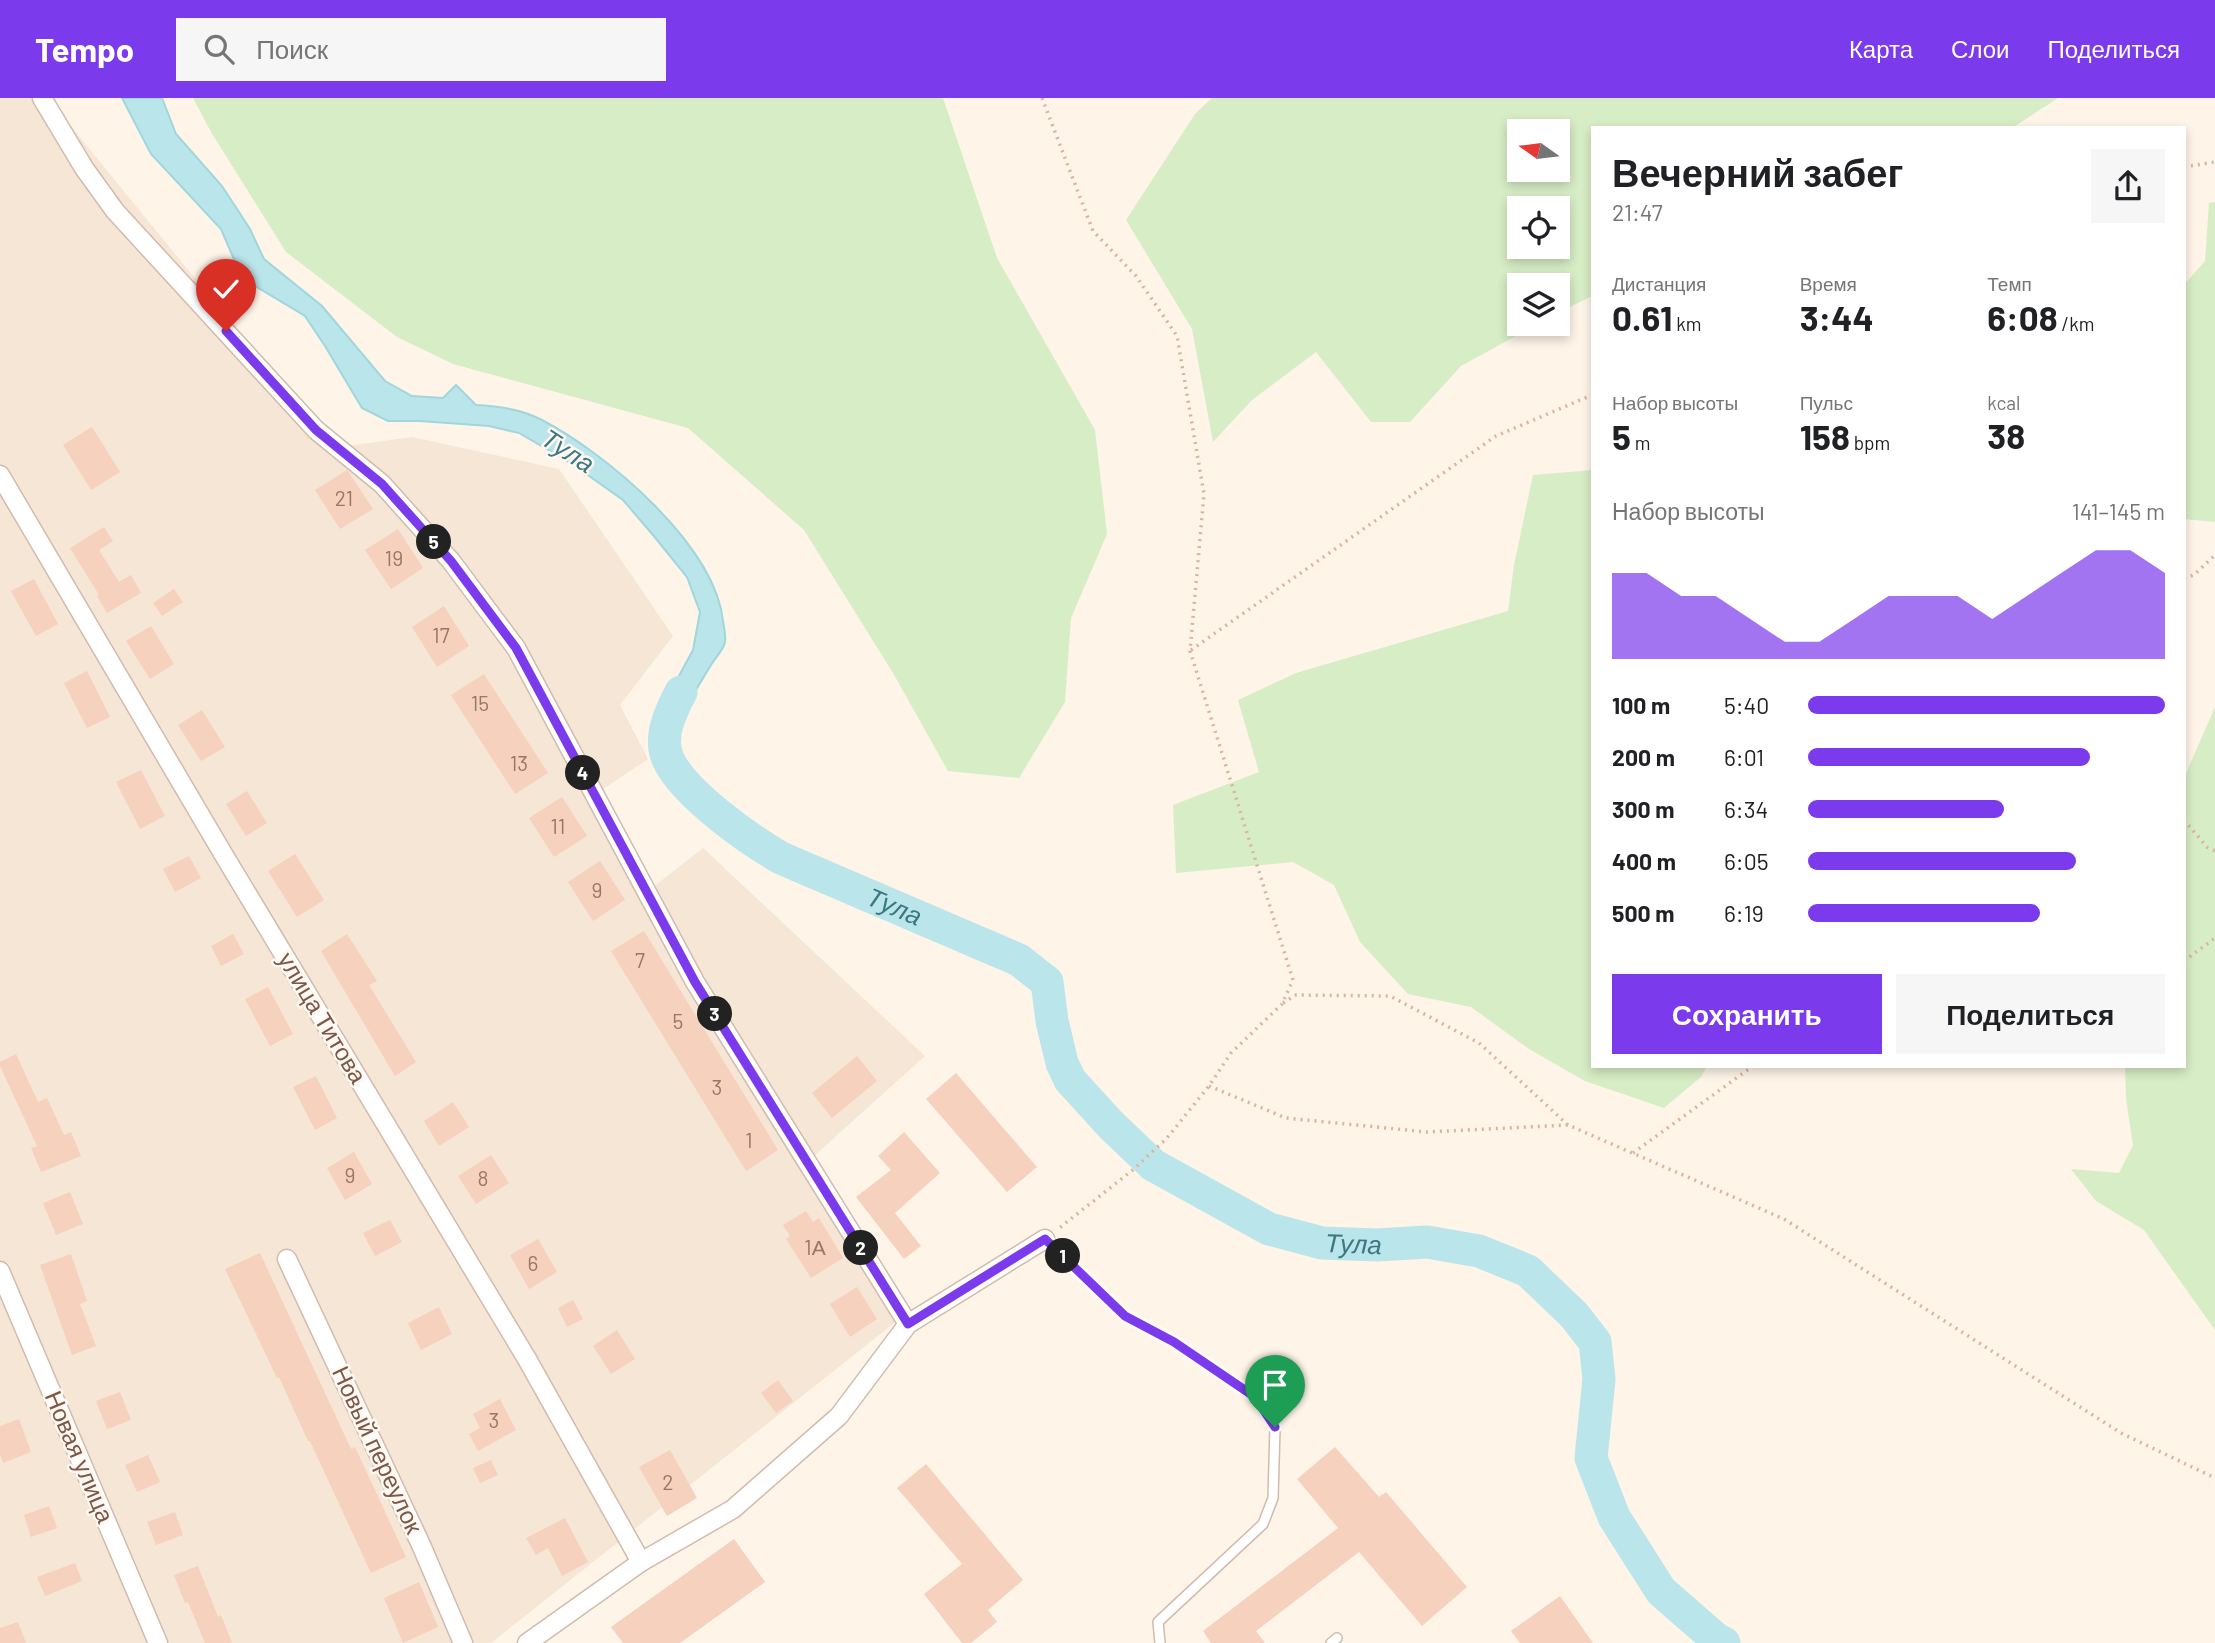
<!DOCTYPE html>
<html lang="ru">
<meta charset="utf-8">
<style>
:root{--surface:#fff;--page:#f6f6f6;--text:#202124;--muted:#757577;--accent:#7c3aed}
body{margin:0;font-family:Barlow,sans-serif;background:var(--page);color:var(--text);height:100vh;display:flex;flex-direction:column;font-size:26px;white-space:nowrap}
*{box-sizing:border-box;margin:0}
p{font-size:23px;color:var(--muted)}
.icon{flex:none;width:38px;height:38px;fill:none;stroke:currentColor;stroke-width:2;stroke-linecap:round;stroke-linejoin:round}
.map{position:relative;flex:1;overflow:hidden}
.sheet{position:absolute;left:1591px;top:28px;width:595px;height:942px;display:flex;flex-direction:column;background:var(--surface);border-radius:0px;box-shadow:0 4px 10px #0003}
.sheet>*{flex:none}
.needle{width:46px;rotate:284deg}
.buttons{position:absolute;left:1507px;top:21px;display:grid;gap:14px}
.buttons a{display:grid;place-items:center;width:63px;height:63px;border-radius:0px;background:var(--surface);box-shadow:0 4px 10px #0003;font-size:35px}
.pin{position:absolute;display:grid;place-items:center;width:60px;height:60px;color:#fff;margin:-72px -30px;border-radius:50% 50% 50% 0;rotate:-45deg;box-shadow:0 0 7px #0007}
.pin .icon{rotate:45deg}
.km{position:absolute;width:35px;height:35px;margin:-18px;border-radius:50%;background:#222;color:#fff;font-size:19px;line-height:35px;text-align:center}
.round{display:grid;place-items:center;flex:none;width:74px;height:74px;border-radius:0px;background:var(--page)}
.overview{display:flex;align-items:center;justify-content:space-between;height:119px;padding:0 21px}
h1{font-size:38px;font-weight:700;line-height:52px}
.stats{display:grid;grid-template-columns:repeat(3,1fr);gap:10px;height:119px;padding:7px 21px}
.stats div{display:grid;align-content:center}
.stats b{font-size:35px;font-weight:700}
.stats small{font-size:19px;font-weight:400}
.stats p{font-size:19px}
.chart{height:196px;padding:14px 21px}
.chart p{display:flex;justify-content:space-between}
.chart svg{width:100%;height:126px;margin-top:7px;fill:var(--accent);opacity:.7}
.cta{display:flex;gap:14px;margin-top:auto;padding:14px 21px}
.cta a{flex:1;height:80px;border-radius:0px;background:var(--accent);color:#fff;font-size:28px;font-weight:700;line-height:80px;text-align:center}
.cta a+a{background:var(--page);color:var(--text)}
ul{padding:0 21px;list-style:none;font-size:23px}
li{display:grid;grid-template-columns:112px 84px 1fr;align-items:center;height:52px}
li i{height:18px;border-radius:9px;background:var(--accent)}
header{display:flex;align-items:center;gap:42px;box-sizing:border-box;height:98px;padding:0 35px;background:var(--accent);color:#fff}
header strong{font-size:33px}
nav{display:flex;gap:38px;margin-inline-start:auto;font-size:24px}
.search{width:490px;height:63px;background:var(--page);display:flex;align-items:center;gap:18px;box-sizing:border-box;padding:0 24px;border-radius:0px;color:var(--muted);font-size:26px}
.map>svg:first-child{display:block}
.residential{fill:#f6e6d6}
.green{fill:#d7edc5;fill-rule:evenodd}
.water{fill:#bae5ea;stroke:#a0d6dc;stroke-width:2}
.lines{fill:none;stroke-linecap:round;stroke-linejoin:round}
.river{stroke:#bae5ea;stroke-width:33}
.building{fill:#f5d1be}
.service-casing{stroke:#d2bbac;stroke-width:12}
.minor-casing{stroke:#d2bbac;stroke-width:21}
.path{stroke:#dbb4a0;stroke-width:3.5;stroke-dasharray:2 5;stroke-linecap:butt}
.service{stroke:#fff;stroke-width:9}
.minor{stroke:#fff;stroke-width:18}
.route-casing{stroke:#fff;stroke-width:14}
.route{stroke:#7c3aed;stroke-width:9}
.labels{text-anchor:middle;stroke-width:5;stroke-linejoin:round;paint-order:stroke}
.number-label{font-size:21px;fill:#9a7666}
.street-label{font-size:24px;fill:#7b5849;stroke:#fff8f0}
.water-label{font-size:26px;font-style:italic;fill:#3b7881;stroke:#fff8f0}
</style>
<header>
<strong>Tempo</strong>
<div class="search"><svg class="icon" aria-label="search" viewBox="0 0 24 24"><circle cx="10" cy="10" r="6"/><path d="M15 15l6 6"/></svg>Поиск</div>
<nav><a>Карта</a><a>Слои</a><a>Поделиться</a></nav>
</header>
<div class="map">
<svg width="2215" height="1545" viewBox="0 0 2215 1545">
<rect width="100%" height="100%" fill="#fef4e8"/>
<polygon class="residential" points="0,0 48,0 333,350 412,339 559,371 673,538 620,607 648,661 594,697 652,790 703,750 925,958 804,1067 903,1218 491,1545 0,1545"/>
<g class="green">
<polygon points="193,0 943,0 997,160 1095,332 1107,436 1071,520 1065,604 1019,680 948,673 893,575 804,432 688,330 453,266 397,239 286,154 211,34"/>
<path d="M1212,0H2058L2012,30H1592V198L1558,215V187H1519V226H1538L1461,268L1410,324H1371L1316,254L1252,302L1213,344L1192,231L1126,122L1195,16ZM1558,33V72H1519V33ZM1558,110V149H1519V110Z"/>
<polygon points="2215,104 2215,424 2184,421 2184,187 2205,163 2209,105"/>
<polygon points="1592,372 1592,968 1707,968 1701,979 1664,1010 1585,983 1529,951 1471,909 1408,896 1360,844 1334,787 1293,764 1176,775 1173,707 1259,674 1238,602 1296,575 1508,513 1514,467 1533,377"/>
<polygon points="2215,609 2215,1232 2144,1132 2096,1103 2071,1071 2119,1075 2133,1047 2126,1001 2125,968 2184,968 2184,680"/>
</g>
<path class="water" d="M122,0H162L176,36L222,88L250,131L264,161L322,208L385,283L412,298L443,300L456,287L476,307C499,308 521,311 542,322C607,356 715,447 723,523C724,529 726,538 725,544C724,551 715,560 711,567C698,588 685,609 675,632L656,633L655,622L693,552L700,514L687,479L653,437L623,402L572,366L519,335L489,328L420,323H388L362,310L325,248L305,218L242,180L221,131L151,56Z"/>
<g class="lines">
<path class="river" id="s1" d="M681,594C671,613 658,639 668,661C683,695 748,741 781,760L1019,862L1047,884L1052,923L1062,965L1070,982L1111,1027L1153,1067L1269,1131L1322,1145L1377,1147L1427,1144L1479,1153L1528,1173L1574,1217L1595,1244L1599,1281L1591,1360L1614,1419L1661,1493L1716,1541L1724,1545"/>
</g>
<g class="building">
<polygon points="92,329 120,374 91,392 63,347"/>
<polygon points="347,372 373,411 340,431 315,392"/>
<polygon points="104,429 113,443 99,452 119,484 131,477 141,495 107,515 97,498 99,497 70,450"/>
<polygon points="398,431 423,470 391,491 365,452"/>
<polygon points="34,481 58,526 36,538 11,493"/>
<polygon points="174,491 183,504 162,518 153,505"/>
<polygon points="444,508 469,548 437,569 412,529"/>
<polygon points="151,528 174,566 150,581 126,543"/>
<polygon points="87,573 110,619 87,630 64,585"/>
<polygon points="484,576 548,675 515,696 451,597"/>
<polygon points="202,612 225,649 201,663 178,627"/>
<polygon points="141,672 165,718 140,731 116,684"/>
<polygon points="247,693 267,725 246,738 226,706"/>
<polygon points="562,699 587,738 554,759 529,720"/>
<polygon points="295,756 324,802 297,819 268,773"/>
<polygon points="189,758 201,780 175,794 163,771"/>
<polygon points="600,763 625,802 593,823 568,784"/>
<polygon points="644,833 778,1052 746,1073 611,853"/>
<polygon points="233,836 244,856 221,868 211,848"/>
<polygon points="347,836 377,883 369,887 416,964 395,978 321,853"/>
<polygon points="268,889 293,936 270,948 245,901"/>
<polygon points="16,956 38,1004 47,1000 64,1037 71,1034 81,1058 41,1074 31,1050 37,1048 0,968 0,964"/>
<polygon points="857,958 877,983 832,1020 812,995"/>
<polygon points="956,975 1037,1069 1007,1094 926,1001"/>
<polygon points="316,978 337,1020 315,1032 293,989"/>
<polygon points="453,1004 469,1029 439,1048 424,1023"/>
<polygon points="904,1034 940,1075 895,1115 921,1148 904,1161 856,1099 891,1072 878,1058"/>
<polygon points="354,1054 372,1086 345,1102 327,1070"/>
<polygon points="491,1057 509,1085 476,1106 458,1078"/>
<polygon points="70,1094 83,1126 56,1137 43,1105"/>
<polygon points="806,1113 813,1124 819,1120 843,1160 811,1180 786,1141 790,1138 783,1127"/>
<polygon points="390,1122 402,1144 375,1158 363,1135"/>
<polygon points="538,1141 557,1174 529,1191 510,1157"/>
<polygon points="260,1155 351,1351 355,1349 406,1459 371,1475 310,1343 308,1343 279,1279 277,1280 225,1171"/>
<polygon points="71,1156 87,1203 80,1206 96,1248 72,1257 40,1167"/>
<polygon points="857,1189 877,1221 850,1239 830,1206"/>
<polygon points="573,1202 583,1221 567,1229 558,1210"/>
<polygon points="439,1209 452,1236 421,1252 408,1225"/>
<polygon points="617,1232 635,1261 611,1276 593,1248"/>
<polygon points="778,1282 793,1303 776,1315 761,1295"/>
<polygon points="120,1294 131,1322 107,1331 96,1303"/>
<polygon points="500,1301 516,1332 478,1353 469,1336 480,1330 473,1316"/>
<polygon points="19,1321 31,1354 3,1365 0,1356 0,1328"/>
<polygon points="1335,1349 1379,1399 1386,1394 1467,1489 1422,1528 1359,1454 1256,1533 1265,1545 1211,1545 1203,1533 1338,1430 1297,1381"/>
<polygon points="670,1352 697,1400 667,1418 639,1369"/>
<polygon points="148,1357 160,1384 137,1394 125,1367"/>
<polygon points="491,1362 498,1377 480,1385 473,1370"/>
<polygon points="926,1366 1023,1482 988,1512 997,1524 971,1545 962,1545 924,1496 962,1466 897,1390"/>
<polygon points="49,1408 57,1430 31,1439 24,1417"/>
<polygon points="175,1414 183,1437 156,1447 147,1424"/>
<polygon points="565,1420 588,1464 562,1478 548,1450 536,1457 526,1440"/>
<polygon points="734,1441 765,1484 680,1545 623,1545 611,1529"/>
<polygon points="75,1465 82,1483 45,1498 37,1479"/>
<polygon points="198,1468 218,1519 221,1517 232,1545 205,1545 188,1504 185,1505 174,1477"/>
<polygon points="419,1484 438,1529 403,1545 384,1500"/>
<polygon points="1560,1498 1593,1545 1520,1545 1511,1533"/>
<polygon points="18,1524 26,1545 0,1545 0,1530"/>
</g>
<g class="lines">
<defs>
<g id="service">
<polyline points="1045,1141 1125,1218 1174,1244 1255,1299 1275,1329 1273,1400 1263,1426 1158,1524 1160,1545"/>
<polyline points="1331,1545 1337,1540"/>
</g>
<g id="minor">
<polyline points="42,0 84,70 115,113 316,332 382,386 451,463 516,550 695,884 908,1226"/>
<polyline points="0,377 222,754 527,1261 641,1464"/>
<polyline points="287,1161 422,1449 463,1545"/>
<polyline points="0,1173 158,1545"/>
<polyline points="527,1545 641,1464 733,1411 839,1318 908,1226 1045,1141"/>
</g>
</defs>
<use href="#service" class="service-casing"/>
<use href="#minor" class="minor-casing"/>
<g class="path">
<polyline points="1042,0 1093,133 1136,178 1177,238 1204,396 1190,553 1293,882 1282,906 1231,955 1209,988 1167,1040 1134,1071 1058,1131"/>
<polyline points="2184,69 2215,64"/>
<polyline points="2184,480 2194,477 2215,457"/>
<polyline points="1191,552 1496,338 1592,297"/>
<polyline points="2184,722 2207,749 2215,753"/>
<polyline points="2184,863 2215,840"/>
<polyline points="1283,905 1296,897 1390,898 1479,945 1568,1027"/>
<polyline points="1209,988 1286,1020 1427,1034 1568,1027 1784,1121 2121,1335 2215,1380"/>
<polyline points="1633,1055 1753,968"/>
</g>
<use href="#service" class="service"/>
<use href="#minor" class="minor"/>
</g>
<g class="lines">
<defs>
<polyline id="route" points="226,233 316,332 382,386 451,463 516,550 695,884 908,1226 1045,1141 1125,1218 1174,1244 1255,1299 1275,1329"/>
</defs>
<use href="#route" class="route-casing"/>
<use href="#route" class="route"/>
</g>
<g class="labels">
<g class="number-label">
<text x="344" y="408">21</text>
<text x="394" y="468">19</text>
<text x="441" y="545">17</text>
<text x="480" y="613">15</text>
<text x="519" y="673">13</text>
<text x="558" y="736">11</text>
<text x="597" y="800">9</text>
<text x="640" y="870">7</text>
<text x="678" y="931">5</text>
<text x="717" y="997">3</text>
<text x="749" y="1050">1</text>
<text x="350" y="1085">9</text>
<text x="483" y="1088">8</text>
<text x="815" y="1157">1А</text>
<text x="533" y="1173">6</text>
<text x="494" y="1330">3</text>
<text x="668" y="1392">2</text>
</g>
<g class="street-label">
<text transform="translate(322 920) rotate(59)" y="8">улица Титова</text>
<text transform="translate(377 1352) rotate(65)" y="8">Новый переулок</text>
<text transform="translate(79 1359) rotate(67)" y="8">Новая улица</text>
</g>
<g class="water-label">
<text transform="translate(568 353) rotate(33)" y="9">Тула</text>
<text dy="9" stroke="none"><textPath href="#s1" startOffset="346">Тула</textPath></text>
<text dy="9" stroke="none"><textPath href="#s1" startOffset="956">Тула</textPath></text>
</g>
</g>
</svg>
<div class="buttons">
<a><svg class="needle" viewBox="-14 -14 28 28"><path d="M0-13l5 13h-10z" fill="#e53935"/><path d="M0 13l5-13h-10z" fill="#757577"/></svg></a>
<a><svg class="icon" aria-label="locate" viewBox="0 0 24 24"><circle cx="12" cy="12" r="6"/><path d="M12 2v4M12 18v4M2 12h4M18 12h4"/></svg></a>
<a><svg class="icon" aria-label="layers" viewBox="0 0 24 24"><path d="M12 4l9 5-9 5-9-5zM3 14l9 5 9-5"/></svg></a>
</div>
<div class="pin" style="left:1275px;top:1329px;background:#1e9e55"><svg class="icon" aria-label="arrive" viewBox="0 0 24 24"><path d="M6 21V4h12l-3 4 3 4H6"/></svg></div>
<div class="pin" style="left:226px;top:233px;background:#d93025"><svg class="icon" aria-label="check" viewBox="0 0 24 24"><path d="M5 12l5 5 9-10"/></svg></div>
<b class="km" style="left:1063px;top:1158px">1</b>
<b class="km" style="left:861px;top:1150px">2</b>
<b class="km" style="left:715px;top:916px">3</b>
<b class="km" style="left:583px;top:675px">4</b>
<b class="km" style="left:434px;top:444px">5</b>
<section class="sheet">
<div class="overview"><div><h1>Вечерний забег</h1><p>21:47</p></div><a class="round"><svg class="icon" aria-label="share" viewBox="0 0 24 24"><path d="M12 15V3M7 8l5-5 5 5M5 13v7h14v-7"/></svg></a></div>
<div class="stats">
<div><p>Дистанция</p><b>0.61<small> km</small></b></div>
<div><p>Время</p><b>3:44</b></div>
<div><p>Темп</p><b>6:08<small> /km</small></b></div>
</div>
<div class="stats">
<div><p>Набор высоты</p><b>5<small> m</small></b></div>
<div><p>Пульс</p><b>158<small> bpm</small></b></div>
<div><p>kcal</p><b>38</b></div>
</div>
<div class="chart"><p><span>Набор высоты</span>141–145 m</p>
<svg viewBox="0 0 160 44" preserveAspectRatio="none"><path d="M0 44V14L10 14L20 22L30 22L40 30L50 38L60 38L70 30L80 22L90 22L100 22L110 30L120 22L130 14L140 6L150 6L160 14V44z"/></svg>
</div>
<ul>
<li><b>100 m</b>5:40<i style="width:100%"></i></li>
<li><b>200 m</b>6:01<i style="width:79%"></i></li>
<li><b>300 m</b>6:34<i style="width:55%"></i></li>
<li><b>400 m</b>6:05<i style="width:75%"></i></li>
<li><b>500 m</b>6:19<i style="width:65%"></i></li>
</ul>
<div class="cta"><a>Сохранить</a><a>Поделиться</a></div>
</section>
</div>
